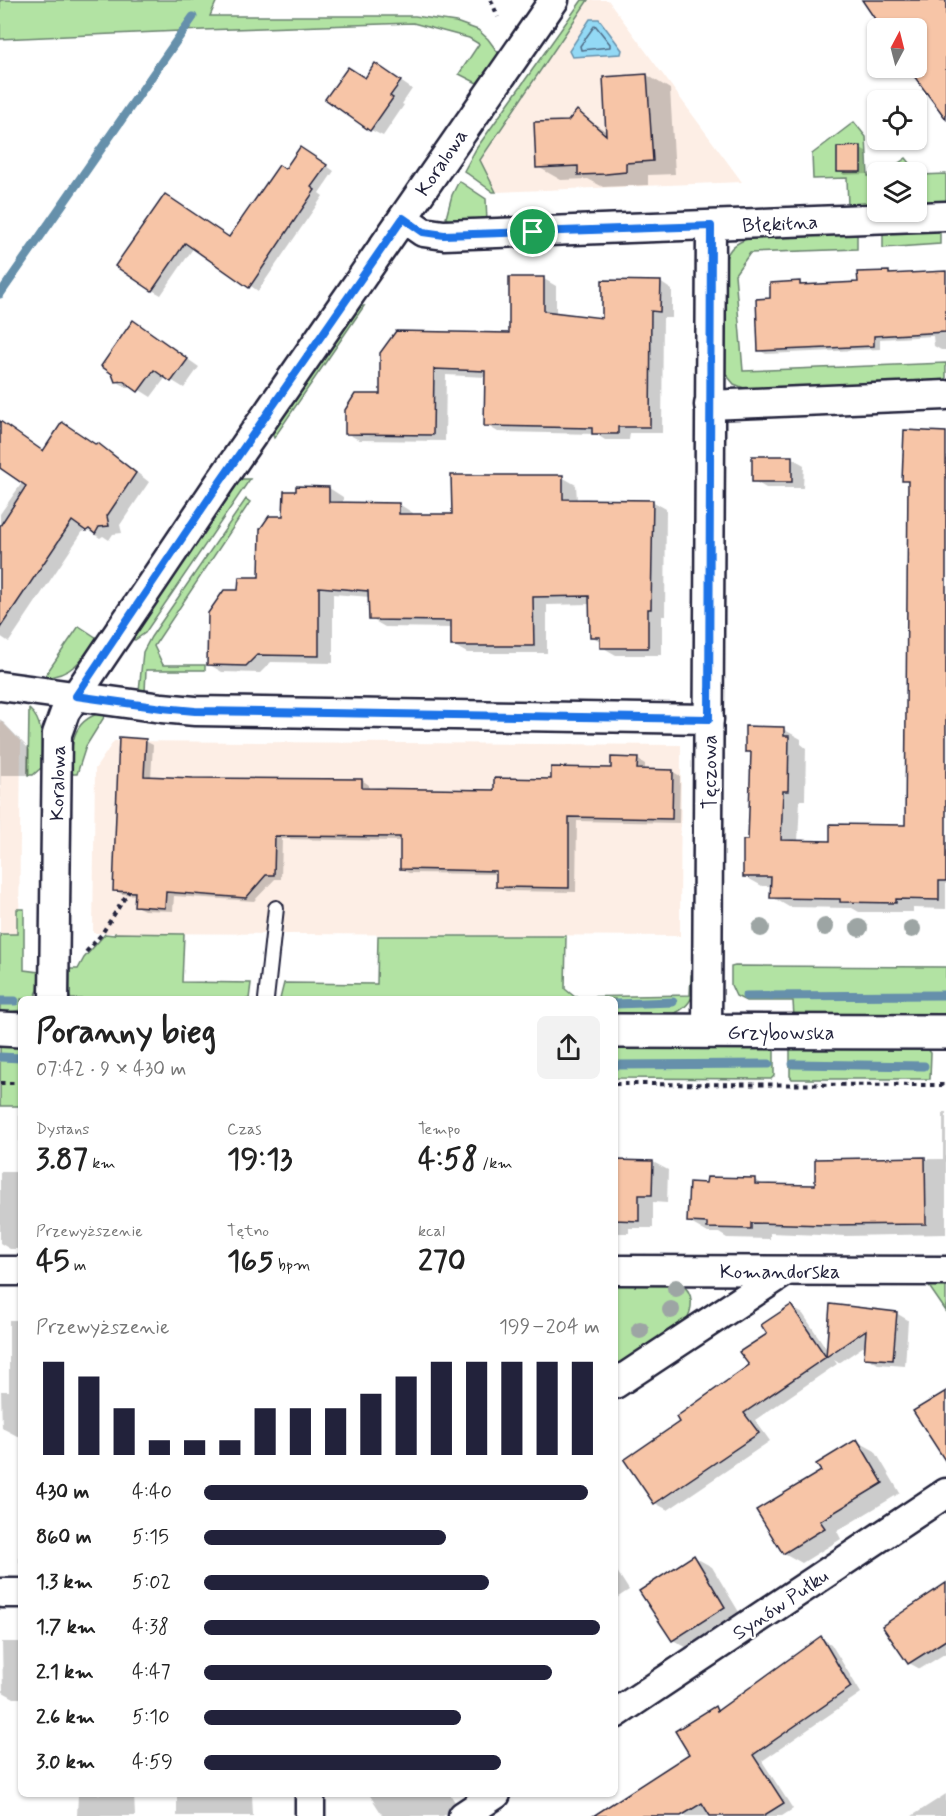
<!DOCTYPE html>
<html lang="pl">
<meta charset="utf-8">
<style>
:root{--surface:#fff;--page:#f2f2f2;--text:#222;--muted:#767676;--accent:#22223b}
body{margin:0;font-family:Mynerve,sans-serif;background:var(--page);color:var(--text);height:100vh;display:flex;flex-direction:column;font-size:22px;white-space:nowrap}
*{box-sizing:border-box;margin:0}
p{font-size:20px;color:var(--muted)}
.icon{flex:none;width:33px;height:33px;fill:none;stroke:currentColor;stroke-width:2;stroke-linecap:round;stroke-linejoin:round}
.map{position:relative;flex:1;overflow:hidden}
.details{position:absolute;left:18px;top:996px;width:600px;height:801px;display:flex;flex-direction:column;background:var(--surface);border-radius:9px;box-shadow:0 2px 4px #0004}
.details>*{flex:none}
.needle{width:39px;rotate:7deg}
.buttons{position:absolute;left:867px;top:18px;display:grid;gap:12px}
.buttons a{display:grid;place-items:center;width:60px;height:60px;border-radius:9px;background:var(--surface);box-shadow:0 2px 4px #0004;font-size:30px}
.pin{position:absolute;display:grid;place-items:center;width:51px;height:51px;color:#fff;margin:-26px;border:3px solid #fff;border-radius:50%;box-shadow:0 2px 6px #0007}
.round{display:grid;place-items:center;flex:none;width:63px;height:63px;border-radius:9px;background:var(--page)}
.head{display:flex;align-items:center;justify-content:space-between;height:102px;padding:0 18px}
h1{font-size:33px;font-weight:700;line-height:45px}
.stats{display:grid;grid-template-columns:repeat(3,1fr);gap:9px;height:102px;padding:6px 18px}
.stats div{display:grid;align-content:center}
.stats b{font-size:30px;font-weight:700}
.stats small{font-size:16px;font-weight:400}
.stats p{font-size:16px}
.chart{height:168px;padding:12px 18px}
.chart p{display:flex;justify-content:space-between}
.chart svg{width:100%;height:108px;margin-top:6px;stroke:var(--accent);stroke-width:6}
ul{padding:0 18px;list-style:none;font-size:20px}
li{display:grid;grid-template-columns:96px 72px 1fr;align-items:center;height:45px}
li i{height:15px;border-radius:8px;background:var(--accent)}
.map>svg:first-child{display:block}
.built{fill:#fdeee5}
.green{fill:#b2e3a3;stroke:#6a826f;stroke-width:1.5}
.water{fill:#93d9f5;stroke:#6690ab;stroke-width:1.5}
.shadow{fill:#0003}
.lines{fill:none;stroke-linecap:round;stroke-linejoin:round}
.shore{stroke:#4f6b85;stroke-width:1.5}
.stream{stroke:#6690ab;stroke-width:9}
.building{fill:#f7c5a7;stroke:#22223b;stroke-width:1.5}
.lane-casing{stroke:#22223b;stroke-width:18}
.street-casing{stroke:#22223b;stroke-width:33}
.secondary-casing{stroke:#22223b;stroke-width:38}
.path{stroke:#22223b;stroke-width:4;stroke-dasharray:4.5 4.5;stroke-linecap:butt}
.lane{stroke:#fff;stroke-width:14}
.street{stroke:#fff;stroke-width:28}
.secondary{stroke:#fff;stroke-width:33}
.tree{fill:#9da5a4}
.route-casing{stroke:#fff;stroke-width:12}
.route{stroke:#1a73e8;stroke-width:8}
.labels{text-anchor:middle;stroke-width:4.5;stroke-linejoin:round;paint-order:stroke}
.street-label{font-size:20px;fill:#22223b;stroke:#fff}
</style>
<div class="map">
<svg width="946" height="1816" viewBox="0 0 946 1816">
<rect width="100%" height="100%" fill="#fff"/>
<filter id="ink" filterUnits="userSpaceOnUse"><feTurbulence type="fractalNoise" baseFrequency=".0167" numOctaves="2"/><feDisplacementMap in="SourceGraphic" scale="12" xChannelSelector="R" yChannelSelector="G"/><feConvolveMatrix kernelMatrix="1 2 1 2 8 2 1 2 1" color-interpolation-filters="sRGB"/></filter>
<g filter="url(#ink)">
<g class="built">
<polygon points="588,0 608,0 742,182 496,192 480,160"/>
<polygon points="0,720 21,742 19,934 0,934"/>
<polygon points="114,741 681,745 680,936 93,933 95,769"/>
</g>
<g class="green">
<polygon points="0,0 217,0 210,16 415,16 456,22 478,30 488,39 499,54 477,83 459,74 479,44 469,38 413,23 203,30 0,39"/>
<polygon points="582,0 588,0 480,160 496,192 493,192 464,171 476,149"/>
<polygon points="854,122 866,137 868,176 877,176 877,205 848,206 847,178 813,179 812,154"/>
<polygon points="906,158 920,175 946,174 946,202 917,203 916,172 886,172"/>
<polygon points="459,181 486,199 487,222 452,222 446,218 452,195"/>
<polygon points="940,229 940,244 883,248 883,232"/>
<path d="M857,234V249L750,253L735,274L743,371L946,363V384L749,390L734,384L724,372V264C728,248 735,243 750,238Z"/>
<polygon points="364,306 274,438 272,433 357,307"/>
<polygon points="240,479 250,479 145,633 135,640 131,639"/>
<polygon points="246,499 250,502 154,646 163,665 205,665 205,670 146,670 145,692 139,691 143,652 151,637"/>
<path d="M79,626L97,638C84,658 71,677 44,677Z"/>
<path d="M29,709C46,723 41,748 41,768L33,775H28Z"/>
<path d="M100,713L106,714L86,746L77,774H70C71,748 70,722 100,713Z"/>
<polygon points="17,909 24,909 24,970 39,972 38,990 34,999 21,999 21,1010 0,1014 0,934 17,934"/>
<polygon points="115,933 184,934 182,982 251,983 249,999 71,999 68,992 68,969 78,969 84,958 105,934 114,935"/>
<path d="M378,936H566L565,989L575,997L690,995L691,975H695C694,981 695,989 693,994C683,1025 639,1016 615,1016V999H280L284,983L377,984Z"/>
<polygon points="735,966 946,967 946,1017 794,1017 793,1001 746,1001 736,996 731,985 731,967"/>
<polygon points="0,1043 21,1044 21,1106 0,1106"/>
<polygon points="615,1045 774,1046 774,1076 771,1079 615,1078"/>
<polygon points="790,1046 925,1046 931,1053 930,1079 792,1079 790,1076"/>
<path d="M615,1282L681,1284C695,1293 693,1310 685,1322L615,1368Z"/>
<polygon points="926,1282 946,1282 946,1311"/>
</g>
<polygon class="water" points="590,19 599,19 622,50 621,54 572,57 569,51"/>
<g class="shadow">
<polygon points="862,0 946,0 946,113 941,110 911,68 916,68 916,28 883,28"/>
<polygon points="387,72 412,89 402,104 404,105 383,136 371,130 366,79"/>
<polygon points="647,75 670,89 675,174 648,175 648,185 603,187 588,179 561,180 538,167 577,112 607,132"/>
<polygon points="860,148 866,151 867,174 844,175 839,171"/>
<polygon points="310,154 334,171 319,193 323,196 258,291 194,247 161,295 152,290 165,196 230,238 285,170"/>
<polygon points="889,272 894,275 946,273 946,350 941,350 934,346 933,336 880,339 880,349 766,354 759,350 772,300 800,283 805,286 860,283"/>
<polygon points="544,279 556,286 556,314 603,319 660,282 672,290 672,318 663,318 662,433 630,433 629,440 605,440 596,434 498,432 486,425 486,377 446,375 445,441 359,440 346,433 382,396 382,353 510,335"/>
<polygon points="145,329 199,367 184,388 166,377 151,397 135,387 128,388 116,381"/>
<polygon points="0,422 44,452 98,445 112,453 149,482 120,525 122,533 113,534 109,540 103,536 100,538 85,528 9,642 0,636 0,514 31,470 0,448"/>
<polygon points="946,433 946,909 913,908 913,912 859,912 852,908 789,907 772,897 772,886 762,886 744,876 750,841 753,754 746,751 783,729 801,739 801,744 806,748 805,800 800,800 798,842 831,842 906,827 909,483 904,480"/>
<polygon points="792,458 804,465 803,488 766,488 754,481"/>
<polygon points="562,477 576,485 577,500 652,501 666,509 665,616 662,616 662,655 616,655 602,647 602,642 591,636 590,604 547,605 547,653 467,653 453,645 453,628 385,627 371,619 370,597 333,594 333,663 271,662 260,673 222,672 208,664 240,592 260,578 285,518 329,488 343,497 343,504 399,504 413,513 413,516 453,516"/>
<polygon points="0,719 30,750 30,775 1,775 1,839"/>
<polygon points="145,741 153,745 151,778 362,780 369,785 369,790 496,792 613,769 637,759 645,764 645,771 672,771 680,776 679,823 577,821 576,892 506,891 498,886 498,874 409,873 401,869 401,841 282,839 281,879 275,879 254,901 174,896 173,911 144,910 136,906 136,895 122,894 114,890"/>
<polygon points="19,1111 21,1111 21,1249 10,1249 0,1243 0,1172 19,1172"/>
<polygon points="943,1112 946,1112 946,1234 845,1236 770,1233 770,1239 727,1238 719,1233 708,1233 689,1222 708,1184 755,1180 764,1185 816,1187 816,1160 943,1159"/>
<polygon points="615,1161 653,1162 668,1170 667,1203 653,1202 653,1228 629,1228 629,1233 615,1233"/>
<polygon points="832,1306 896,1313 908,1320 905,1366 878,1364 866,1357 867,1344 839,1363 834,1360 837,1364 755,1420 770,1441 668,1510 655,1503 626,1460 681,1422 751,1366 769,1334 791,1307 803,1314 828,1351"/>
<polygon points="9,1320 21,1320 21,1438 2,1428 1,1391 9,1391"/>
<polygon points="857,1441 875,1451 900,1493 837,1531 841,1539 802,1563 784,1553 823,1472"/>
<polygon points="19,1496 21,1496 21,1563 19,1562"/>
<polygon points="694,1557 712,1567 742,1617 691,1650 673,1640"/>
<polygon points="615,1568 629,1590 615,1599"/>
<polygon points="946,1585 946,1653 920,1669 909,1663"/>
<polygon points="821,1638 831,1644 861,1693 762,1761 793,1809 782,1816 596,1816 691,1754 715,1708 719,1711"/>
<polygon points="2,1642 21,1642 21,1698 14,1698 3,1692"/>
<polygon points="78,1794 134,1794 135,1816 77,1816"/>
<polygon points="177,1794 252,1794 253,1816 177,1816"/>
<polygon points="369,1794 450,1794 458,1807 443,1816 383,1816"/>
<polygon points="946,1794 946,1816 912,1816"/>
</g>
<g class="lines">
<polygon class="shore" points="595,25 610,44 610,47 581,50 580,46"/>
<g class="stream">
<polyline points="0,294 193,17"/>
<polyline points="746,996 946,995"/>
<polyline points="0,1001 15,1001"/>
<polyline points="615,1004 673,1002"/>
<polyline points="0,1057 21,1058"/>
<polyline points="793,1064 924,1066"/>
<polyline points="615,1065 769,1064"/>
</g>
</g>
<g class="building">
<polygon points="862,0 946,0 946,119 908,68 916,68 916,28 881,28"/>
<polygon points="375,63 401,81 390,96 393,98 370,131 325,99 348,67 365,78"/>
<polygon points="647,74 653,161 626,163 626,172 606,174 578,175 578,166 536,168 534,122 568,121 577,110 606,135 603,77"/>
<polygon points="861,146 861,172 837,172 837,147"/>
<polygon points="300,147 327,165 311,187 315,190 249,288 185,243 152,291 115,266 165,194 229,237 279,165 285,169"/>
<polygon points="889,271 889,274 946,271 946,332 874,336 874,346 758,351 756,299 770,298 770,283 800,281 800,285 858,282 857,272"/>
<polygon points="509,277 544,277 544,311 602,318 602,280 661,281 660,312 651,311 650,427 618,427 618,434 592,434 592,428 484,426 485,371 434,369 433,435 345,434 345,410 355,394 380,394 380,353 396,331 509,333"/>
<polygon points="133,320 188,359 171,382 154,370 138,392 123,381 115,382 112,374 101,366"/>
<polygon points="0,421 43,451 62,422 95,444 98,443 136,473 107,516 109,526 99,527 95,534 89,529 86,531 72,521 0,628 0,526 26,486 0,468"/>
<polygon points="904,430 946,432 946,881 939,881 939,900 896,899 896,903 840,902 840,899 770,898 771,877 743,877 743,840 748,840 751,752 745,752 745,726 784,727 784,736 789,736 788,791 783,791 781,840 830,841 830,824 905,825 908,481 902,481"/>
<rect x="752" y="456" width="40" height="26"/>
<polygon points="451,475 563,475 563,499 653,500 651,609 648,609 648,648 600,648 600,637 590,637 589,596 533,597 534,646 451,646 451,621 369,620 368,591 319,587 319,656 257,655 246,666 207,665 208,613 224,590 238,590 239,577 259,577 260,529 269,516 283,516 284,491 296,491 296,486 329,487 329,502 399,503 399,514 452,514"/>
<polygon points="119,737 146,739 144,776 193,778 362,779 362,788 494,790 494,778 551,779 551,767 611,768 611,757 638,758 637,769 673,770 672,819 569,817 569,888 496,887 496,871 400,869 400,837 275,836 274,875 266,875 246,898 166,892 165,908 134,906 135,892 113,891"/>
<polygon points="925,1157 926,1224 825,1225 751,1223 751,1229 707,1228 707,1223 687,1222 689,1182 706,1183 707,1177 755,1178 755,1184 815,1185 815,1159"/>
<polygon points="615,1160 653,1161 652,1195 639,1195 639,1221 615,1220"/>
<polygon points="830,1304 897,1312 893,1360 864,1358 866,1330 826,1357"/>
<polygon points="791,1305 826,1357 744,1413 759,1433 654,1504 624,1460 679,1422 676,1417 749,1365 739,1352 767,1334 761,1325"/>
<polygon points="946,1391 946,1462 913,1411"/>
<polygon points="857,1439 883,1483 820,1521 825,1528 783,1554 756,1510 821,1471 816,1464"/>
<polygon points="694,1555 725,1607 672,1641 639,1591"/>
<polygon points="946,1583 946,1640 908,1664 882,1626"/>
<polygon points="821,1636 851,1687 753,1755 784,1803 763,1816 710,1816 702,1803 681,1816 593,1816 689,1754 675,1731 715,1706 717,1711"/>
</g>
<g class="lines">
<defs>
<polyline id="lane" points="266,999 276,908"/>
<g id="street">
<polyline points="403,218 423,232 444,235 946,216"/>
<polyline points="709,405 946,395"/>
<polyline points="0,686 162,708 195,711 709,719"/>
<polyline points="54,999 57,734 65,712 220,482 554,0"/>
<polyline points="707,1031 711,226"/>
<polyline points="615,1270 946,1271"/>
<polyline points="0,1271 21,1271"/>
<polyline points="615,1384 786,1271"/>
<polyline points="2,1593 21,1593"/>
<polyline points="615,1714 946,1493"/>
<polyline points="310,1794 310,1816"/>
<polyline points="463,1816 496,1794"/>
</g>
<g id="secondary">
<polyline points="0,1029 21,1030"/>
<polyline points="615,1031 946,1032"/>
</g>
</defs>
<use href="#lane" class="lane-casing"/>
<use href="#street" class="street-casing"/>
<use href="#secondary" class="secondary-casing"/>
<g class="path">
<polyline points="491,0 498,17"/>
<polyline points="86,952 101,935 129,891"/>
<polyline points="0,1083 21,1083"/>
<polyline points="615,1084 946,1085"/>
</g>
<use href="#lane" class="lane"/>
<use href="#street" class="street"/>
<use href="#secondary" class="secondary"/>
</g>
<g class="tree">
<circle cx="825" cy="927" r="9"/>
<circle cx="761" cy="928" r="9"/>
<circle cx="859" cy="928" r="9"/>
<circle cx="912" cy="929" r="9"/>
<circle cx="676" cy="1288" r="9"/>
<circle cx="671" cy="1310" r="9"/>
<circle cx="640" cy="1330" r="9"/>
</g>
</g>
<g class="lines" filter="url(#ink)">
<defs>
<polygon id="route" points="403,218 423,232 444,235 711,226 709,719 195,711 162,708 76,696 220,482"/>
</defs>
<use href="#route" class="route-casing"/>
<use href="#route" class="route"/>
</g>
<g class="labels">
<g class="street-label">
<text transform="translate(441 162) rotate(-56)" y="7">Koralowa</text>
<text transform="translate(780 223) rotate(-3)" y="7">Błękitna</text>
<text transform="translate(709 772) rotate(-90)" y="7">Tęczowa</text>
<text transform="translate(57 783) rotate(-89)" y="7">Koralowa</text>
<text x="781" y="1039">Grzybowska</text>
<text x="780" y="1278">Komandorska</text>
<text transform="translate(780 1604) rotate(-34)" y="7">Synów Pułku</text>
</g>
</g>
</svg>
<div class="buttons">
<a><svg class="needle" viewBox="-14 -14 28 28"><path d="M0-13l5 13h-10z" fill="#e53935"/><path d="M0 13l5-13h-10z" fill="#767676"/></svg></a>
<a><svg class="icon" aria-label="locate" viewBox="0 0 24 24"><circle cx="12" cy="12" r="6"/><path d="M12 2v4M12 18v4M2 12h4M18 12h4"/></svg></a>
<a><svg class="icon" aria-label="layers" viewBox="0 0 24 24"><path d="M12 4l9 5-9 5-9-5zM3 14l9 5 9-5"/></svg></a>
</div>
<div class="pin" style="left:533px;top:232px;background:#1e9e55"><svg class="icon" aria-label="arrive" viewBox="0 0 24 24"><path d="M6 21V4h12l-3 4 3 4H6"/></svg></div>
<section class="details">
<div class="head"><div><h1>Poranny bieg</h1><p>07:42 · 9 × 430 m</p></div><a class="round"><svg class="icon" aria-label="share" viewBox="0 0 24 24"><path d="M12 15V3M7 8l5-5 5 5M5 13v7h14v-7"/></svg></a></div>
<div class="stats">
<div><p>Dystans</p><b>3.87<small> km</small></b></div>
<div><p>Czas</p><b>19:13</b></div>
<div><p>Tempo</p><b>4:58<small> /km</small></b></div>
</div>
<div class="stats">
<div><p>Przewyższenie</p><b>45<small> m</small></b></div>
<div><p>Tętno</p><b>165<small> bpm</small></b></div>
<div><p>kcal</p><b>270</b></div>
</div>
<div class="chart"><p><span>Przewyższenie</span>199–204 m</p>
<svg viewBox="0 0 160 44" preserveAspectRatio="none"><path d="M5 44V6M15 44V12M25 44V25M35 44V38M45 44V38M55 44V38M65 44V25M75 44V25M85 44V25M95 44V19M105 44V12M115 44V6M125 44V6M135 44V6M145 44V6M155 44V6"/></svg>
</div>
<ul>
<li><b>430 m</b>4:40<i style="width:97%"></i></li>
<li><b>860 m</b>5:15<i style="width:61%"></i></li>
<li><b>1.3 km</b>5:02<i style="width:72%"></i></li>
<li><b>1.7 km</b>4:38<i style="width:100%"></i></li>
<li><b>2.1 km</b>4:47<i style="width:88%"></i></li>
<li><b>2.6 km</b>5:10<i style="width:65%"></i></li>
<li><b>3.0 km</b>4:59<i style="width:75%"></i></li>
</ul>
</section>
</div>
